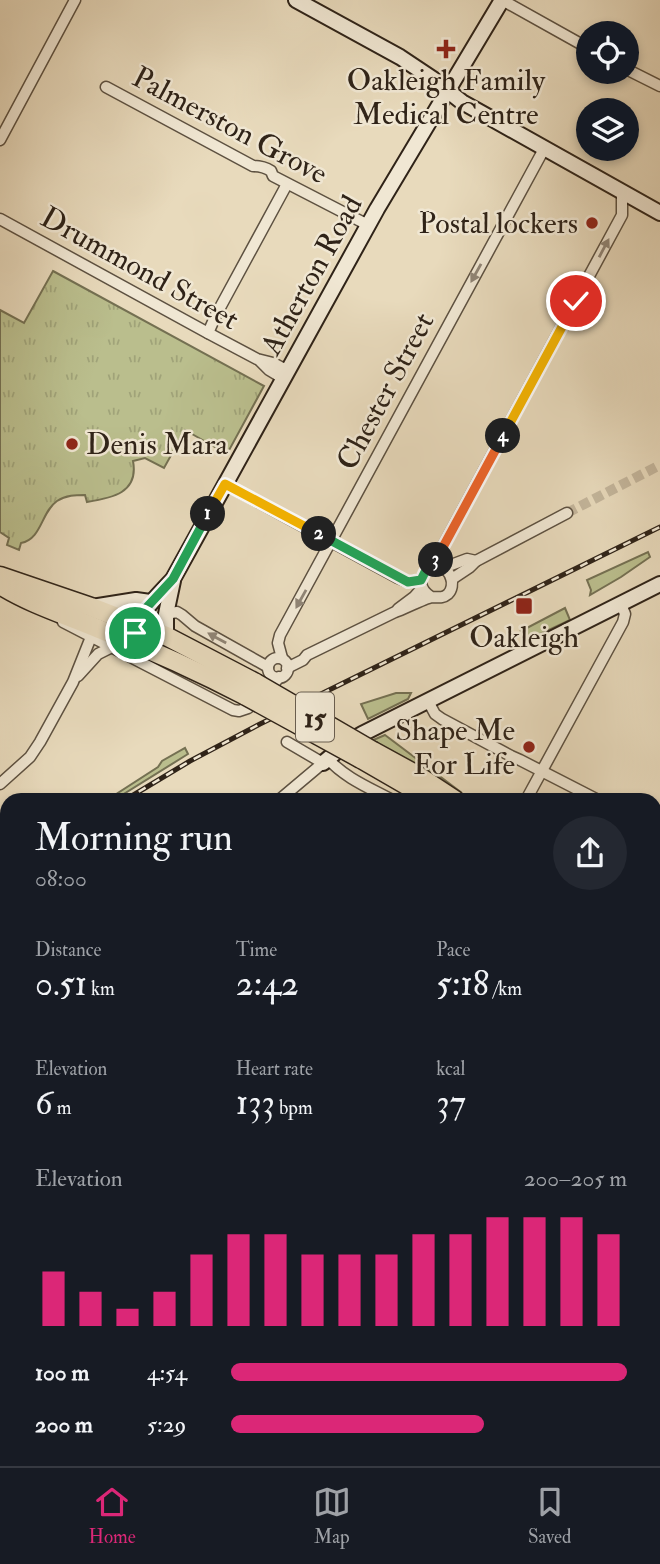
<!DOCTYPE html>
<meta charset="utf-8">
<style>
:root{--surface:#171b24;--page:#242831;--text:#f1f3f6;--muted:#9ea1a6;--line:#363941;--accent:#db2777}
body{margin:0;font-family:"IM FELL Double Pica",serif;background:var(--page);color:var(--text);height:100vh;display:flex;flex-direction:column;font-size:26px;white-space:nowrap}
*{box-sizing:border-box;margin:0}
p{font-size:23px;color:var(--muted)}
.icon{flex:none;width:38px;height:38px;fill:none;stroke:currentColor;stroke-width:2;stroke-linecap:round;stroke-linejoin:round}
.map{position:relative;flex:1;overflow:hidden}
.sheet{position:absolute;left:0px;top:793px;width:662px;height:674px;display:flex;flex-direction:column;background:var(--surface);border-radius:21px 21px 0 0;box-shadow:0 4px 10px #0003}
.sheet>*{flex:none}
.buttons{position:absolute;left:576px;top:21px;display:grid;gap:14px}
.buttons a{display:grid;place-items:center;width:63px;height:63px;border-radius:50%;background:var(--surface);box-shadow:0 4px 10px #0003;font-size:35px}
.pin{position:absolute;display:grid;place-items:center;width:60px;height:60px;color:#fff;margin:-30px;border:4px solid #fff;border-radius:50%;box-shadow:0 2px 7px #0007}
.km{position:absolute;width:35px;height:35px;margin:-18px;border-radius:50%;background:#222;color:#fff;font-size:19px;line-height:35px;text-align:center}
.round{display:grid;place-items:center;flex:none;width:74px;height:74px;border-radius:37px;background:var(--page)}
.head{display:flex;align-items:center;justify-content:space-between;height:119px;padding:0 35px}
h1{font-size:38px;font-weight:600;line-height:52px}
.metrics{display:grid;grid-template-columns:repeat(3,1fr);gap:10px;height:119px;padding:7px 35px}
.metrics div{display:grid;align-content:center}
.metrics b{font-size:35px;font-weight:600}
.metrics small{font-size:19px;font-weight:400}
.metrics p{font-size:19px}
.chart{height:196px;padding:14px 35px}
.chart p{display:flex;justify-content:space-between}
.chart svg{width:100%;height:126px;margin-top:7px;stroke:var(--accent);stroke-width:6}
ul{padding:0 35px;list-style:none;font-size:23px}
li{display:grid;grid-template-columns:112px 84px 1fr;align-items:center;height:52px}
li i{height:18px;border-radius:9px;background:var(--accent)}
.tabs{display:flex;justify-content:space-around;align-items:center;height:98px;border-top:2px solid var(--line);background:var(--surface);font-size:19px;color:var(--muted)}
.tabs a{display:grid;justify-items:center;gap:4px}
.tabs .selected{color:var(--accent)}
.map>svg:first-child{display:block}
.green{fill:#babe8d;stroke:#747052;stroke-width:2}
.park{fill:url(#park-tufts);stroke:#747052;stroke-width:2}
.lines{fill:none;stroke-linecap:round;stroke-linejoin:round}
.street-tunnel{stroke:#c3b59b;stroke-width:10;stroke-dasharray:10 5;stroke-linecap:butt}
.street-casing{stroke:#5d5141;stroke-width:13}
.secondary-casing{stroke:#2f2318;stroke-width:18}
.highway-casing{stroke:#2f2318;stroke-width:21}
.street{stroke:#f0e7d3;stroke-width:10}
.secondary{stroke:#f0e7d3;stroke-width:14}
.highway{stroke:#e8dabc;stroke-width:18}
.rail-casing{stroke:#2f2318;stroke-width:5}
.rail{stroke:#f0e7d3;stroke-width:2.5;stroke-dasharray:8;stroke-linecap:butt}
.highway-bridge-casing{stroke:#2f2318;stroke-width:21;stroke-linecap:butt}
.highway-bridge{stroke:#e8dabc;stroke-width:18}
.oneway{fill:#908576}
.split-1-casing{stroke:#fff;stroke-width:14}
.split-2-casing{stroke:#fff;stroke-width:14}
.split-3-casing{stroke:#fff;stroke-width:14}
.split-4-casing{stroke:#fff;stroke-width:14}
.split-5-casing{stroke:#fff;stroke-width:14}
.split-1{stroke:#22a559;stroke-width:9}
.split-2{stroke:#f5b400;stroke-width:9}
.split-3{stroke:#22a559;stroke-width:9}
.split-4{stroke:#f0652b;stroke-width:9}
.split-5{stroke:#f5b400;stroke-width:9}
.poi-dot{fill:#8f2418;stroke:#f0e7d3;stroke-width:2.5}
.labels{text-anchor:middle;stroke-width:5;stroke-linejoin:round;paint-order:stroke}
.shield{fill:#f0e7d3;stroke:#695e50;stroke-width:2}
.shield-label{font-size:28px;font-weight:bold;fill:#2f2318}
.poi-label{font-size:30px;fill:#2f2318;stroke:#f0e7d3}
.street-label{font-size:30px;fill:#2f2318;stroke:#f0e7d3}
</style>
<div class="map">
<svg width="660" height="1466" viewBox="0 0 660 1466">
<defs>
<pattern id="park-tufts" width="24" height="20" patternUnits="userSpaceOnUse" patternTransform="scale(1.75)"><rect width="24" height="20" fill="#babe8d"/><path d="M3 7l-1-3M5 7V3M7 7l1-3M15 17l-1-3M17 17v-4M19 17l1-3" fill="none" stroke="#a0a379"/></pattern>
</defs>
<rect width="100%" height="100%" fill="#e8dabc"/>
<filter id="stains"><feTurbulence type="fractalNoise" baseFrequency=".00286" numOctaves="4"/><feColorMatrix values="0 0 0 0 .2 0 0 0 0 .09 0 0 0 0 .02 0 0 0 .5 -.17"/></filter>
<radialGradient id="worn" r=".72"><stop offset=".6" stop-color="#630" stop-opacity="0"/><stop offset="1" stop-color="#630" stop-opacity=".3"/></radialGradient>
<g class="green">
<polygon points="648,552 650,557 621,577 590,595 591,590 587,580"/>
<polygon points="565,608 570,620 532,638 530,636 527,637 521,631"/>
<polygon points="396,693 411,693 408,699 368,719 361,704"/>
<polygon points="385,735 462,793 446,786 371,741"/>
<polygon points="185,748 188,754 114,800 107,800 158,767 162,761"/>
</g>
<path class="park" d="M53,271L264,386L227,454L185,430L164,468L145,458L133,461C139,493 112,498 87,502L85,495C76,495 66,495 57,501C41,512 42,539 21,543L19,550L7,545L9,538L0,532V310L24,323Z"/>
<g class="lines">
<polyline class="street-tunnel" points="567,513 660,465"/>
<defs>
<g id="street">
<polyline points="502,0 588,48"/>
<polyline points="626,69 660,86"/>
<path d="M106,87L253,166C260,166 265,167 271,171L273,176L368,225"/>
<polyline points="0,140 75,0"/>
<polyline points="0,219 208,333 257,359 273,363 288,371"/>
<polyline points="208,333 216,315 287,184"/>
<polyline points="260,361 269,370 284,379"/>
<polyline points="225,484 398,578 408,582 421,580"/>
<polyline points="433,567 442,548 622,215 622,192"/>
<polyline points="443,568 467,559 476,561"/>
<polyline points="452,579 470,567 476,561 567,513"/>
<polyline points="398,609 414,597 422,588"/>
<polyline points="166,614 177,612 182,615 195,626 268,667"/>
<polyline points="63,622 233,710 239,711 248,708 261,696 268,692 279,677"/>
<polyline points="282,658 278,643 280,635 544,149"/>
<circle cx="278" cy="668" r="10"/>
<path d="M287,668L303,660L307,655L395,612C404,609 425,598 432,597C438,597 442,599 448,594C452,590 453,583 451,578C443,552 403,578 431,597"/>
<polyline points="78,676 98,654 112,647"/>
<polyline points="428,701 435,714 442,719 511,756 520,760 598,800"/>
<path d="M328,759C345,778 370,788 392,800"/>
<polyline points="0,784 30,757 40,742 73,682 91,637"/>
<polyline points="279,800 323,763 287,742"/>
<polyline points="526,800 623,622 625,614 621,604"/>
<polyline points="654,824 660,815"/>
<polyline points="0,1002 7,1006"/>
<polyline points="0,1036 7,1030"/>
<polyline points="654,1117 660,1120"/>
<polyline points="0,1179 7,1183"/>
<polyline points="654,1295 660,1298"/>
<polyline points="0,1362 7,1365"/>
<polyline points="654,1418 660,1406"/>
<polyline points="294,1460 306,1466"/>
<polyline points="637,1460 637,1466"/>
<polyline points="625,1466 625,1460"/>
</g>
<g id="secondary">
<polyline points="296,0 400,57 433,79 462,102 660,213"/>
<polyline points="92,607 136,600 150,602"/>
<path d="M135,635C140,610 157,597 173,579L377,209L502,0"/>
<polyline points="166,636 166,614 173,581"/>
<polyline points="323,763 348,742 362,734 660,584"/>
<polyline points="148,1466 154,1460"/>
</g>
<g id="highway">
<polyline points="0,576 91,607 166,636 256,683"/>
<path d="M0,585C30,604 66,615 99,629C149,649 198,671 246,696"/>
<polyline points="373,751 417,775 455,800"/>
<polyline points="361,759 432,800"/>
<polyline points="654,938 660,941"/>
</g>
</defs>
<use href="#street" class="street-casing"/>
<use href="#secondary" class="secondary-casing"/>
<use href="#highway" class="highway-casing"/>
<use href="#street" class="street"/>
<use href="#secondary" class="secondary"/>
<use href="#highway" class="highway"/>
<defs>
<g id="rail">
<polyline points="125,800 190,761 260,724 660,527"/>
<polyline points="0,899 7,893"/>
</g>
</defs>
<use href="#rail" class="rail-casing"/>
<use href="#rail" class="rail"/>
<defs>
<g id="highway-bridge">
<polyline points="256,683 373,751"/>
<polyline points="246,696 361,759"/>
</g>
</defs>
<use href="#highway-bridge" class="highway-bridge-casing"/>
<use href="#highway-bridge" class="highway-bridge"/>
</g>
<defs><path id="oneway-solid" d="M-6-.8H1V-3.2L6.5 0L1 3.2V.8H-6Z" transform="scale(1.75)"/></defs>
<g class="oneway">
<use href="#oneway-solid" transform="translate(604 248) rotate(-62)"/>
<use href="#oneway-solid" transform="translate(476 273) rotate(119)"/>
<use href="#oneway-solid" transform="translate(301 599) rotate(119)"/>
<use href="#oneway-solid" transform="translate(217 638) rotate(-151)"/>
</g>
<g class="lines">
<defs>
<polyline id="split-1" points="135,633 141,617 147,607 173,579 208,514"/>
<polyline id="split-2" points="208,514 225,484 319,534"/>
<polyline id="split-3" points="319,534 408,582 421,580 425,572 433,567 436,560"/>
<polyline id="split-4" points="436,560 503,436"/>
<polyline id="split-5" points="503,436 576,301"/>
</defs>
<use href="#split-1" class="split-1-casing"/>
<use href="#split-2" class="split-2-casing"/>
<use href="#split-3" class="split-3-casing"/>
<use href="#split-4" class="split-4-casing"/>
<use href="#split-5" class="split-5-casing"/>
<use href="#split-1" class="split-1"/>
<use href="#split-2" class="split-2"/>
<use href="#split-3" class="split-3"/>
<use href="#split-4" class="split-4"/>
<use href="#split-5" class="split-5"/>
</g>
<g class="poi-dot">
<path d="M442.5 38.5h7v7h7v7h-7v7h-7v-7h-7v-7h7z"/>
<circle cx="592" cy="223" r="7"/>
<circle cx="72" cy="444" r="7"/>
<rect x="515" y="597" width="18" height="18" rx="3.5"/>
<circle cx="529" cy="747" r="7"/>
</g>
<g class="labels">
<rect class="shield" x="296" y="692.5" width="38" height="49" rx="5"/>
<g class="shield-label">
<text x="315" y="727">15</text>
</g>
<g class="poi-label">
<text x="446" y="90">Oakleigh Family<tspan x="446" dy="34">Medical Centre</tspan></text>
<text x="578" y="233" text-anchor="end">Postal lockers</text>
<text x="86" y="454" text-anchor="start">Denis Mara</text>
<text x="524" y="647">Oakleigh</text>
<text x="515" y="740" text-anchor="end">Shape Me<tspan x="515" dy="34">For Life</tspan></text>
</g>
<g class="street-label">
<text transform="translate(230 125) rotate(28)" y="10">Palmerston Grove</text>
<text transform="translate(140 268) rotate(29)" y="10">Drummond Street</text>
<text transform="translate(311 275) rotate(-61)" y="10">Atherton Road</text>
<text transform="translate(385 391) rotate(-62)" y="10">Chester Street</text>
</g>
</g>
<rect width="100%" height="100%" filter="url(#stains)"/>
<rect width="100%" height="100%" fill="url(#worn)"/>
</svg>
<div class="buttons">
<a><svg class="icon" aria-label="locate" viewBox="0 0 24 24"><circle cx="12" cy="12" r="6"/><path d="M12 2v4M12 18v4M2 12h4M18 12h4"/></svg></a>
<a><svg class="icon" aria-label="layers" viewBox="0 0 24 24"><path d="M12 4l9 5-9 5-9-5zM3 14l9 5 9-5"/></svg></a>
</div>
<div class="pin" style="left:135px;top:633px;background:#1e9e55"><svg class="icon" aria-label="arrive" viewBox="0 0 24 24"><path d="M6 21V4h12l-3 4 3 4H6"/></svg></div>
<div class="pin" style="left:576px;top:301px;background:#d93025"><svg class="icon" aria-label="check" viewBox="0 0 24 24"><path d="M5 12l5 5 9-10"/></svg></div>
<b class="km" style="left:208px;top:514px">1</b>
<b class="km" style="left:319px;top:534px">2</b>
<b class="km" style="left:436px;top:560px">3</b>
<b class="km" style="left:503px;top:436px">4</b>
<section class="sheet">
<div class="head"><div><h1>Morning run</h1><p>08:00</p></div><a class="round"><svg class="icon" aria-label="share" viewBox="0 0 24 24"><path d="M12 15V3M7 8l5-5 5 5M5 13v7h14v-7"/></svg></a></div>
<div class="metrics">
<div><p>Distance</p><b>0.51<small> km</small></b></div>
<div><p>Time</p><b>2:42</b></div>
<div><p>Pace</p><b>5:18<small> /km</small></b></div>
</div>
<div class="metrics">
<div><p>Elevation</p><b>6<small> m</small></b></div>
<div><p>Heart rate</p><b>133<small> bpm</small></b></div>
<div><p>kcal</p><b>37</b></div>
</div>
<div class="chart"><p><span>Elevation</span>200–205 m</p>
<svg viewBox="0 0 160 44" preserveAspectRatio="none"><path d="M5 44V25M15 44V32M25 44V38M35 44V32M45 44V19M55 44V12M65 44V12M75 44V19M85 44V19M95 44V19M105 44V12M115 44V12M125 44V6M135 44V6M145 44V6M155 44V12"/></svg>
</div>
<ul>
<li><b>100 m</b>4:54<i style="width:100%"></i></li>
<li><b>200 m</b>5:29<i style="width:64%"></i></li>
</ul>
</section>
</div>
<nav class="tabs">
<a class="selected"><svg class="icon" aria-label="home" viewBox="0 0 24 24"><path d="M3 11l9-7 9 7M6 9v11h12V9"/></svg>Home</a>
<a><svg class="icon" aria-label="map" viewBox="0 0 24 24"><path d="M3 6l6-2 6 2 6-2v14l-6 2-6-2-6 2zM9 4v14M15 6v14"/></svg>Map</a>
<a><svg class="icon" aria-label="saved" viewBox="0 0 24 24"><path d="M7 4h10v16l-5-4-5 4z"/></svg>Saved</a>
</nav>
